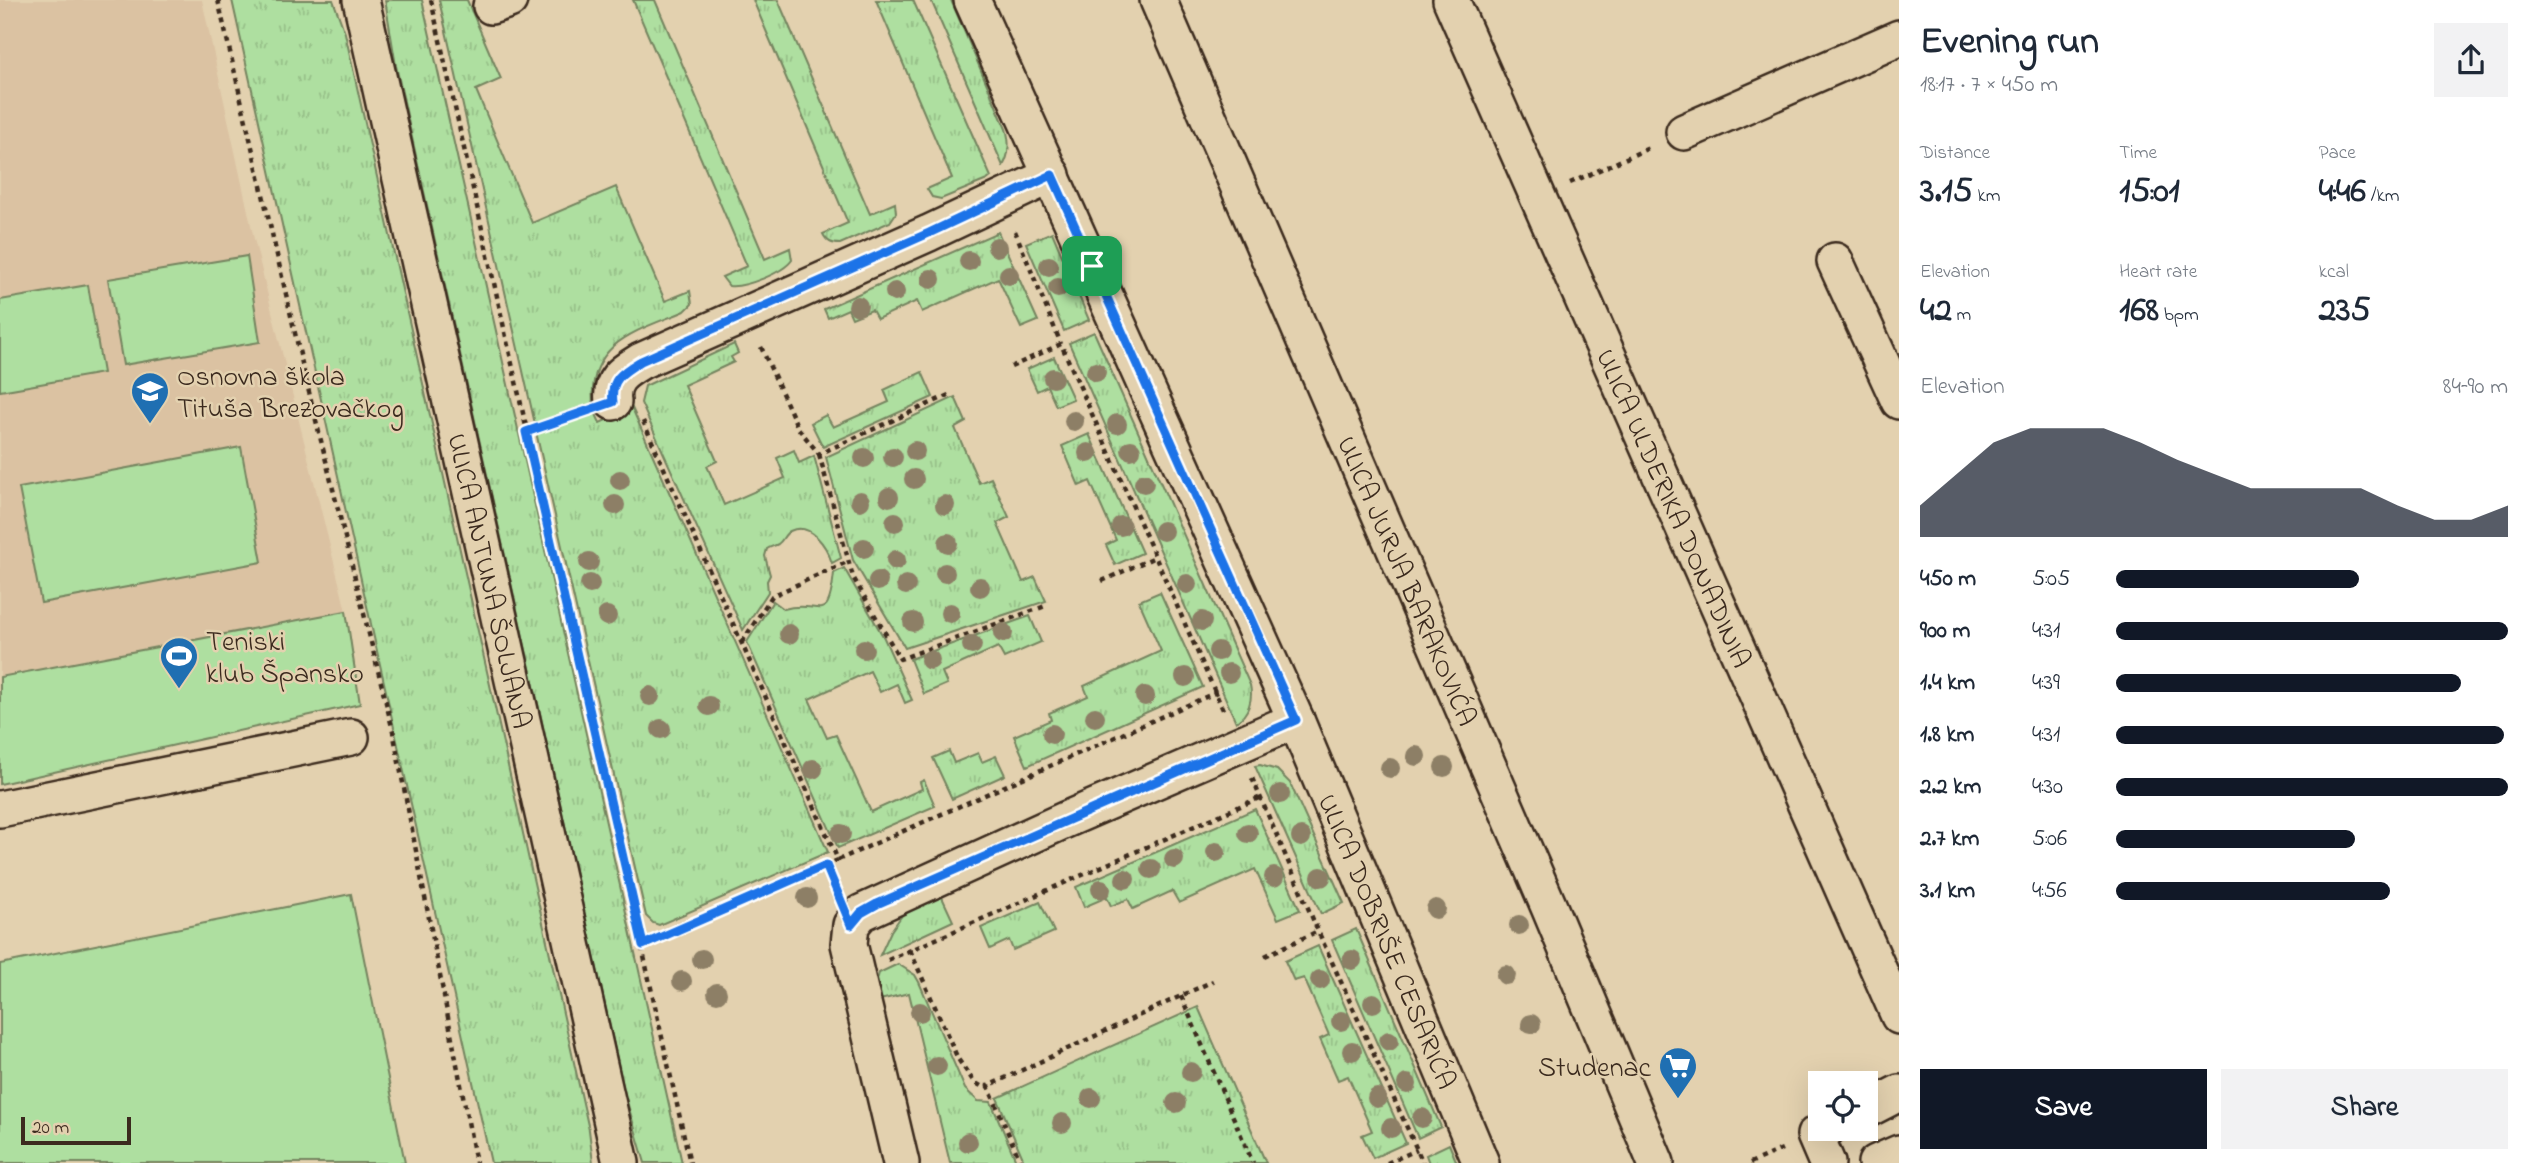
<!DOCTYPE html>
<meta charset="utf-8">
<style>
:root{--surface:#fff;--page:#f2f2f3;--text:#1f2937;--muted:#747a83;--accent:#111827}
body{margin:0;font-family:"Indie Flower",sans-serif;background:var(--page);color:var(--text);height:100vh;display:flex;flex-direction:column;font-size:26px;white-space:nowrap}
*{box-sizing:border-box;margin:0}
p{font-size:23px;color:var(--muted)}
.icon{flex:none;width:38px;height:38px;fill:none;stroke:currentColor;stroke-width:2;stroke-linecap:round;stroke-linejoin:round}
.map{position:relative;flex:1;overflow:hidden}
.panel{display:flex;flex-direction:column;background:var(--surface);width:630px}
.panel>*{flex:none}
.tools{position:absolute;left:1808px;top:1071px;display:grid;gap:14px}
.tools a{display:grid;place-items:center;width:70px;height:70px;border-radius:0px;background:var(--surface);box-shadow:0 7px 28px #0002;font-size:35px}
.scale{position:absolute;left:21px;bottom:18px;width:110px;box-sizing:border-box;padding-left:7px;border:4px solid #3b2a1e;border-top:0;font-size:19px;line-height:24px;white-space:nowrap;color:#3b2a1e;-webkit-text-stroke:5px #e3d1af;paint-order:stroke}
.pin{position:absolute;display:grid;place-items:center;width:60px;height:60px;color:#fff;margin:-30px;border-radius:14px;box-shadow:0 4px 10px #0006}
.round{display:grid;place-items:center;flex:none;width:74px;height:74px;border-radius:0px;background:var(--page)}
.head{display:flex;align-items:center;justify-content:space-between;height:119px;padding:0 21px}
h1{font-size:38px;font-weight:700;line-height:52px}
.metrics{display:grid;grid-template-columns:repeat(3,1fr);gap:10px;height:119px;padding:7px 21px}
.metrics div{display:grid;align-content:center}
.metrics b{font-size:35px;font-weight:700}
.metrics small{font-size:19px;font-weight:400}
.metrics p{font-size:19px}
.chart{height:196px;padding:14px 21px}
.chart p{display:flex;justify-content:space-between}
.chart svg{width:100%;height:126px;margin-top:7px;fill:var(--accent);opacity:.7}
.action{display:flex;gap:14px;margin-top:auto;padding:14px 21px}
.action a{flex:1;height:80px;border-radius:0px;background:var(--accent);color:#fff;font-size:28px;font-weight:700;line-height:80px;text-align:center}
.action a+a{background:var(--page);color:var(--text)}
ul{padding:0 21px;list-style:none;font-size:23px}
li{display:grid;grid-template-columns:112px 84px 1fr;align-items:center;height:52px}
li i{height:18px;border-radius:9px;background:var(--accent)}
main{display:flex;flex:1;min-height:0}
.map>svg:first-child{display:block}
.built{fill:#dbc2a2}
.grass{fill:url(#grass-tufts);stroke:#74845f;stroke-width:2}
.park{fill:#aedfa0;stroke:#74845f;stroke-width:2}
.lines{fill:none;stroke-linecap:round;stroke-linejoin:round}
.minor-casing{stroke:#3b2a1e;stroke-width:40}
.path{stroke:#3b2a1e;stroke-width:4.5;stroke-dasharray:5 5;stroke-linecap:butt}
.minor{stroke:#e3d1af;stroke-width:35}
.tree{fill:#8d7f66}
.route-casing{stroke:#fff;stroke-width:14}
.route{stroke:#1a73e8;stroke-width:9}
.labels{text-anchor:middle;stroke-width:5;stroke-linejoin:round;paint-order:stroke}
.poi-label{font-size:28px;fill:#3b2a1e;stroke:#e3d1af;text-anchor:start}
.street-label{font-size:28px;fill:#3b2a1e;stroke:#e3d1af}
</style>
<main>
<div class="map">
<svg width="1899" height="1163" viewBox="0 0 1899 1163">
<defs>
<pattern id="grass-tufts" width="24" height="20" patternUnits="userSpaceOnUse" patternTransform="scale(1.75)"><rect width="24" height="20" fill="#aedfa0"/><path d="M3 7l-1-3M5 7V3M7 7l1-3M15 17l-1-3M17 17v-4M19 17l1-3" fill="none" stroke="#97c089"/></pattern>
</defs>
<rect width="100%" height="100%" fill="#e3d1af"/>
<filter id="ink" filterUnits="userSpaceOnUse"><feTurbulence type="fractalNoise" baseFrequency=".0143" numOctaves="2"/><feDisplacementMap in="SourceGraphic" scale="14" xChannelSelector="R" yChannelSelector="G"/><feConvolveMatrix kernelMatrix="1 2 1 2 8 2 1 2 1" color-interpolation-filters="sRGB"/></filter>
<g filter="url(#ink)">
<polygon class="built" points="0,0 202,0 254,239 346,611 0,677"/>
<g class="grass">
<polygon points="232,0 333,0 345,33 589,1130 593,1163 491,1163"/>
<polygon points="385,0 422,0 682,1163 645,1163 625,1095 396,66"/>
<path d="M439,0H467L501,79L476,90L532,223L616,187L665,301L690,291L692,304L685,311C638,331 588,341 593,404L535,424Z"/>
<path d="M633,0H655L765,259L790,248L792,260C783,273 744,288 729,286L722,277L747,266Z"/>
<path d="M753,0H778L870,214L895,203L896,213L890,222L840,244C832,244 827,242 823,234L848,223Z"/>
<polygon points="876,0 913,0 991,177 987,180 941,199 932,197 927,189 952,178"/>
<path d="M931,0H951L1006,129C1010,142 1010,154 1003,166Z"/>
<polygon points="998,232 1038,321 1021,328 998,278 922,312 917,301 877,319 872,310 852,318 848,309 828,318 824,309"/>
<polygon points="1052,232 1089,320 1064,331 1026,243"/>
<path d="M1094,332L1250,685C1253,699 1249,714 1236,722L1069,343Z"/>
<path d="M734,344L738,353L731,357L734,362L684,385L717,461L707,466L724,505L785,478L777,458L794,450L799,463L814,456L841,558L832,563C827,547 811,521 790,531C784,534 783,541 778,544C774,546 770,547 767,549L765,556L770,575L767,581L768,592L743,630L641,403L645,386Z"/>
<polygon points="1054,357 1073,399 1056,406 1047,386 1037,391 1027,369"/>
<polygon points="922,372 933,397 823,447 811,423 826,415 833,427 889,402 884,390"/>
<polygon points="955,397 966,422 955,428 979,483 991,478 1009,517 997,523 1023,582 1035,577 1046,601 905,648 853,560 826,457"/>
<polygon points="632,408 828,852 659,925 653,923 646,916 536,432 595,412 600,423"/>
<polygon points="1089,434 1142,553 1115,565 1106,545 1116,540 1090,481 1079,486 1062,446"/>
<path d="M844,568L884,638L912,700L905,703L897,684L880,692L870,671L809,699L827,738L836,735L871,812L922,789L920,782L924,780L935,806L838,848L747,642L773,601L784,609C819,598 828,630 834,573Z"/>
<polygon points="1160,592 1203,687 1027,766 1014,736 1051,720 1049,713 1088,696 1084,686 1161,651 1139,601"/>
<polygon points="1030,616 1041,642 1004,658 998,647 942,672 947,684 924,694 910,659"/>
<polygon points="949,751 954,763 978,753 982,762 996,756 1005,775 952,799 933,758"/>
<polygon points="1260,765 1277,770 1290,783 1344,903 1321,914 1255,766"/>
<polygon points="1255,809 1300,910 1278,919 1255,869 1179,903 1172,891 1133,909 1128,899 1111,906 1107,897 1084,907 1076,887"/>
<polygon points="941,895 953,921 880,955 891,931 905,911"/>
<polygon points="1040,902 1054,932 1013,950 1009,940 990,949 981,928"/>
<polygon points="1356,929 1441,1127 1418,1138 1332,940"/>
<polygon points="1318,946 1406,1143 1373,1158 1362,1135 1372,1131 1348,1076 1338,1080 1320,1039 1329,1035 1304,978 1294,981 1285,961"/>
<polygon points="898,964 915,975 919,982 965,1089 978,1101 991,1102 1017,1163 950,1163 909,993 880,1000 877,980 879,973"/>
<polygon points="1198,1007 1266,1163 1025,1163 997,1098"/>
<polygon points="1449,1144 1457,1163 1429,1163 1426,1155"/>
</g>
<g class="park">
<polygon points="247,256 260,342 123,365 108,279"/>
<polygon points="88,285 103,373 0,391 0,300"/>
<polygon points="241,447 262,562 41,603 19,488"/>
<polygon points="346,611 360,704 0,784 0,677"/>
<polygon points="351,894 405,1163 0,1163 0,964"/>
</g>
<g class="lines">
<defs>
<g id="minor">
<path id="s1" d="M361,0L621,1163"/>
<path id="s2" d="M972,0L1296,720L1481,1163"/>
<path id="s3" d="M1158,0L1549,907L1656,1163"/>
<path id="s4" d="M1451,0L1899,1016"/>
<polyline points="491,6 509,0"/>
<polyline points="1684,132 1899,38"/>
<polyline points="1835,261 1899,401"/>
<path d="M613,402C610,379 623,372 641,361L929,233L1052,175"/>
<polyline points="0,809 351,737"/>
<polyline points="1866,1110 1899,1093"/>
<polyline points="1827,1129 1815,1135 1827,1163"/>
<polyline points="901,1163 849,944 851,925 861,913 1065,820 1296,720"/>
<polyline points="1876,1163 1899,1153"/>
</g>
</defs>
<use href="#minor" class="minor-casing"/>
<g class="path">
<polyline points="218,0 304,372 393,731 476,1163"/>
<polyline points="431,0 690,1163"/>
<polyline points="1570,183 1651,147"/>
<polyline points="1015,231 1061,344"/>
<polyline points="761,347 798,428 819,454 953,393"/>
<polyline points="1011,367 1061,344 1224,712"/>
<polyline points="643,421 838,860 826,865"/>
<polyline points="526,432 579,414"/>
<polyline points="819,454 853,577 900,659 1048,605"/>
<polyline points="1102,581 1155,557"/>
<polyline points="742,642 772,596 847,562"/>
<polyline points="1252,778 1318,931 1423,1163"/>
<polyline points="838,860 1217,692"/>
<polyline points="643,945 826,865 835,889"/>
<polyline points="910,950 958,1059 974,1082 981,1086 988,1086"/>
<polyline points="1265,956 1318,931"/>
<polyline points="888,960 1261,797"/>
<polyline points="1181,996 1253,1163"/>
<polyline points="1021,1163 988,1086 1213,981"/>
<polyline points="1387,1163 1417,1150"/>
<polyline points="1750,1163 1782,1149"/>
</g>
<use href="#minor" class="minor"/>
</g>
<g class="tree">
<circle cx="997" cy="247" r="10"/>
<circle cx="969" cy="261" r="10"/>
<circle cx="1049" cy="266" r="10"/>
<circle cx="1009" cy="275" r="10"/>
<circle cx="931" cy="279" r="10"/>
<circle cx="1058" cy="288" r="10"/>
<circle cx="895" cy="292" r="10"/>
<circle cx="858" cy="306" r="10"/>
<circle cx="1096" cy="372" r="10"/>
<circle cx="1053" cy="378" r="10"/>
<circle cx="1074" cy="421" r="10"/>
<circle cx="1117" cy="424" r="10"/>
<circle cx="1131" cy="450" r="10"/>
<circle cx="915" cy="451" r="10"/>
<circle cx="1088" cy="453" r="10"/>
<circle cx="893" cy="457" r="10"/>
<circle cx="864" cy="458" r="10"/>
<circle cx="914" cy="479" r="10"/>
<circle cx="620" cy="480" r="10"/>
<circle cx="1144" cy="483" r="10"/>
<circle cx="889" cy="497" r="10"/>
<circle cx="860" cy="501" r="10"/>
<circle cx="615" cy="505" r="10"/>
<circle cx="945" cy="505" r="10"/>
<circle cx="895" cy="522" r="10"/>
<circle cx="1121" cy="526" r="10"/>
<circle cx="1163" cy="531" r="10"/>
<circle cx="948" cy="543" r="10"/>
<circle cx="864" cy="548" r="10"/>
<circle cx="896" cy="560" r="10"/>
<circle cx="589" cy="562" r="10"/>
<circle cx="945" cy="573" r="10"/>
<circle cx="878" cy="581" r="10"/>
<circle cx="590" cy="584" r="10"/>
<circle cx="1187" cy="584" r="10"/>
<circle cx="906" cy="585" r="10"/>
<circle cx="980" cy="587" r="10"/>
<circle cx="950" cy="613" r="10"/>
<circle cx="607" cy="616" r="10"/>
<circle cx="1202" cy="621" r="10"/>
<circle cx="913" cy="622" r="10"/>
<circle cx="1003" cy="633" r="10"/>
<circle cx="789" cy="634" r="10"/>
<circle cx="972" cy="645" r="10"/>
<circle cx="864" cy="649" r="10"/>
<circle cx="1218" cy="651" r="10"/>
<circle cx="930" cy="660" r="10"/>
<circle cx="1229" cy="673" r="10"/>
<circle cx="1185" cy="677" r="10"/>
<circle cx="650" cy="696" r="10"/>
<circle cx="1145" cy="696" r="10"/>
<circle cx="709" cy="706" r="10"/>
<circle cx="1095" cy="717" r="10"/>
<circle cx="661" cy="729" r="10"/>
<circle cx="1052" cy="734" r="10"/>
<circle cx="1416" cy="756" r="10"/>
<circle cx="1444" cy="767" r="10"/>
<circle cx="1390" cy="768" r="10"/>
<circle cx="813" cy="769" r="10"/>
<circle cx="1280" cy="794" r="10"/>
<circle cx="1248" cy="833" r="10"/>
<circle cx="841" cy="834" r="10"/>
<circle cx="1301" cy="837" r="10"/>
<circle cx="1216" cy="852" r="10"/>
<circle cx="1174" cy="859" r="10"/>
<circle cx="1151" cy="869" r="10"/>
<circle cx="1274" cy="877" r="10"/>
<circle cx="1321" cy="877" r="10"/>
<circle cx="1125" cy="879" r="10"/>
<circle cx="1101" cy="889" r="10"/>
<circle cx="807" cy="898" r="10"/>
<circle cx="1436" cy="909" r="10"/>
<circle cx="1519" cy="925" r="10"/>
<circle cx="702" cy="959" r="10"/>
<circle cx="1352" cy="960" r="10"/>
<circle cx="1506" cy="975" r="10"/>
<circle cx="1320" cy="980" r="10"/>
<circle cx="682" cy="981" r="10"/>
<circle cx="717" cy="993" r="10"/>
<circle cx="1373" cy="1003" r="10"/>
<circle cx="920" cy="1012" r="10"/>
<circle cx="1341" cy="1021" r="10"/>
<circle cx="1531" cy="1024" r="10"/>
<circle cx="1389" cy="1041" r="10"/>
<circle cx="1352" cy="1051" r="10"/>
<circle cx="937" cy="1066" r="10"/>
<circle cx="1191" cy="1072" r="10"/>
<circle cx="1407" cy="1084" r="10"/>
<circle cx="1091" cy="1098" r="10"/>
<circle cx="1377" cy="1098" r="10"/>
<circle cx="1176" cy="1103" r="10"/>
<circle cx="1422" cy="1118" r="10"/>
<circle cx="1062" cy="1123" r="10"/>
<circle cx="1391" cy="1128" r="10"/>
<circle cx="968" cy="1142" r="10"/>
</g>
</g>
<g class="lines" filter="url(#ink)">
<defs>
<path id="route" d="M1052,175L1296,720L877,904L861,913L851,925L826,865L643,945L526,432L613,402C610,379 623,372 641,361L929,233Z"/>
</defs>
<use href="#route" class="route-casing"/>
<use href="#route" class="route"/>
</g>
<defs>
<symbol id="school-pin" viewBox="-11 -11 22 30"><path d="M0 17L-7.5 6A9.5 9.5 0 1 1 7.5 6Z" fill="#1f6fb2" stroke="#e3d1af"/><path d="M0-5L7-2L0 1L-7-2ZM-4 1L0 2.5L4 1V4Q0 6-4 4Z" fill="#fff"/></symbol>
<symbol id="stadium-pin" viewBox="-11 -11 22 30"><path d="M0 17L-7.5 6A9.5 9.5 0 1 1 7.5 6Z" fill="#1f6fb2" stroke="#e3d1af"/><path d="M0-5a6.5 5 0 1 0 0 10a6.5 5 0 1 0 0-10ZM-3.5-1.8h7v3.6h-7Z" fill="#fff"/></symbol>
<symbol id="supermarket-pin" viewBox="-11 -11 22 30"><path d="M0 17L-7.5 6A9.5 9.5 0 1 1 7.5 6Z" fill="#1f6fb2" stroke="#e3d1af"/><path d="M-6-5.5h2.5l.6 2H6L4.5 2H-2.5L-4.4-4H-6ZM-1.5 3.2a1.3 1.3 0 1 0 .1 0ZM3 3.2a1.3 1.3 0 1 0 .1 0Z" fill="#fff"/></symbol>
</defs>
<g fill-rule="evenodd">
<use href="#school-pin" x="128" y="369" width="44" height="60"/>
<use href="#stadium-pin" x="157" y="634" width="44" height="60"/>
<use href="#supermarket-pin" x="1656" y="1044" width="44" height="60"/>
</g>
<g class="labels">
<g class="poi-label">
<text x="177" y="385">Osnovna škola<tspan x="177" dy="32">Tituša Brezovačkog</tspan></text>
<text x="206" y="650">Teniski<tspan x="206" dy="32">klub Špansko</tspan></text>
<text x="1651" y="1076" text-anchor="end">Studenac</text>
</g>
<g class="street-label">
<text dy="10" stroke="none"><textPath href="#s4" startOffset="555">ULICA ULDERIKA DONADINIA</textPath></text>
<text dy="10" stroke="none"><textPath href="#s3" startOffset="632">ULICA JURJA BARAKOVIĆA</textPath></text>
<text dy="10" stroke="none"><textPath href="#s1" startOffset="595">ULICA ANTUNA ŠOLJANA</textPath></text>
<text dy="10" stroke="none"><textPath href="#s2" startOffset="1029">ULICA DOBRIŠE CESARIĆA</textPath></text>
</g>
</g>
</svg>
<div class="tools">
<a><svg class="icon" aria-label="locate" viewBox="0 0 24 24"><circle cx="12" cy="12" r="6"/><path d="M12 2v4M12 18v4M2 12h4M18 12h4"/></svg></a>
</div>
<div class="scale">20 m</div>
<div class="pin" style="left:1092px;top:266px;background:#1e9e55"><svg class="icon" aria-label="arrive" viewBox="0 0 24 24"><path d="M6 21V4h12l-3 4 3 4H6"/></svg></div>
</div>
<section class="panel">
<div class="head"><div><h1>Evening run</h1><p>18:17 · 7 × 450 m</p></div><a class="round"><svg class="icon" aria-label="share" viewBox="0 0 24 24"><path d="M12 15V3M7 8l5-5 5 5M5 13v7h14v-7"/></svg></a></div>
<div class="metrics">
<div><p>Distance</p><b>3.15<small> km</small></b></div>
<div><p>Time</p><b>15:01</b></div>
<div><p>Pace</p><b>4:46<small> /km</small></b></div>
</div>
<div class="metrics">
<div><p>Elevation</p><b>42<small> m</small></b></div>
<div><p>Heart rate</p><b>168<small> bpm</small></b></div>
<div><p>kcal</p><b>235</b></div>
</div>
<div class="chart"><p><span>Elevation</span>84–90 m</p>
<svg viewBox="0 0 160 44" preserveAspectRatio="none"><path d="M0 44V33L10 22L20 11L30 6L40 6L50 6L60 11L70 17L80 22L90 27L100 27L110 27L120 27L130 33L140 38L150 38L160 33V44z"/></svg>
</div>
<ul>
<li><b>450 m</b>5:05<i style="width:62%"></i></li>
<li><b>900 m</b>4:31<i style="width:100%"></i></li>
<li><b>1.4 km</b>4:39<i style="width:88%"></i></li>
<li><b>1.8 km</b>4:31<i style="width:99%"></i></li>
<li><b>2.2 km</b>4:30<i style="width:100%"></i></li>
<li><b>2.7 km</b>5:06<i style="width:61%"></i></li>
<li><b>3.1 km</b>4:56<i style="width:70%"></i></li>
</ul>
<div class="action"><a>Save</a><a>Share</a></div>
</section>
</main>
